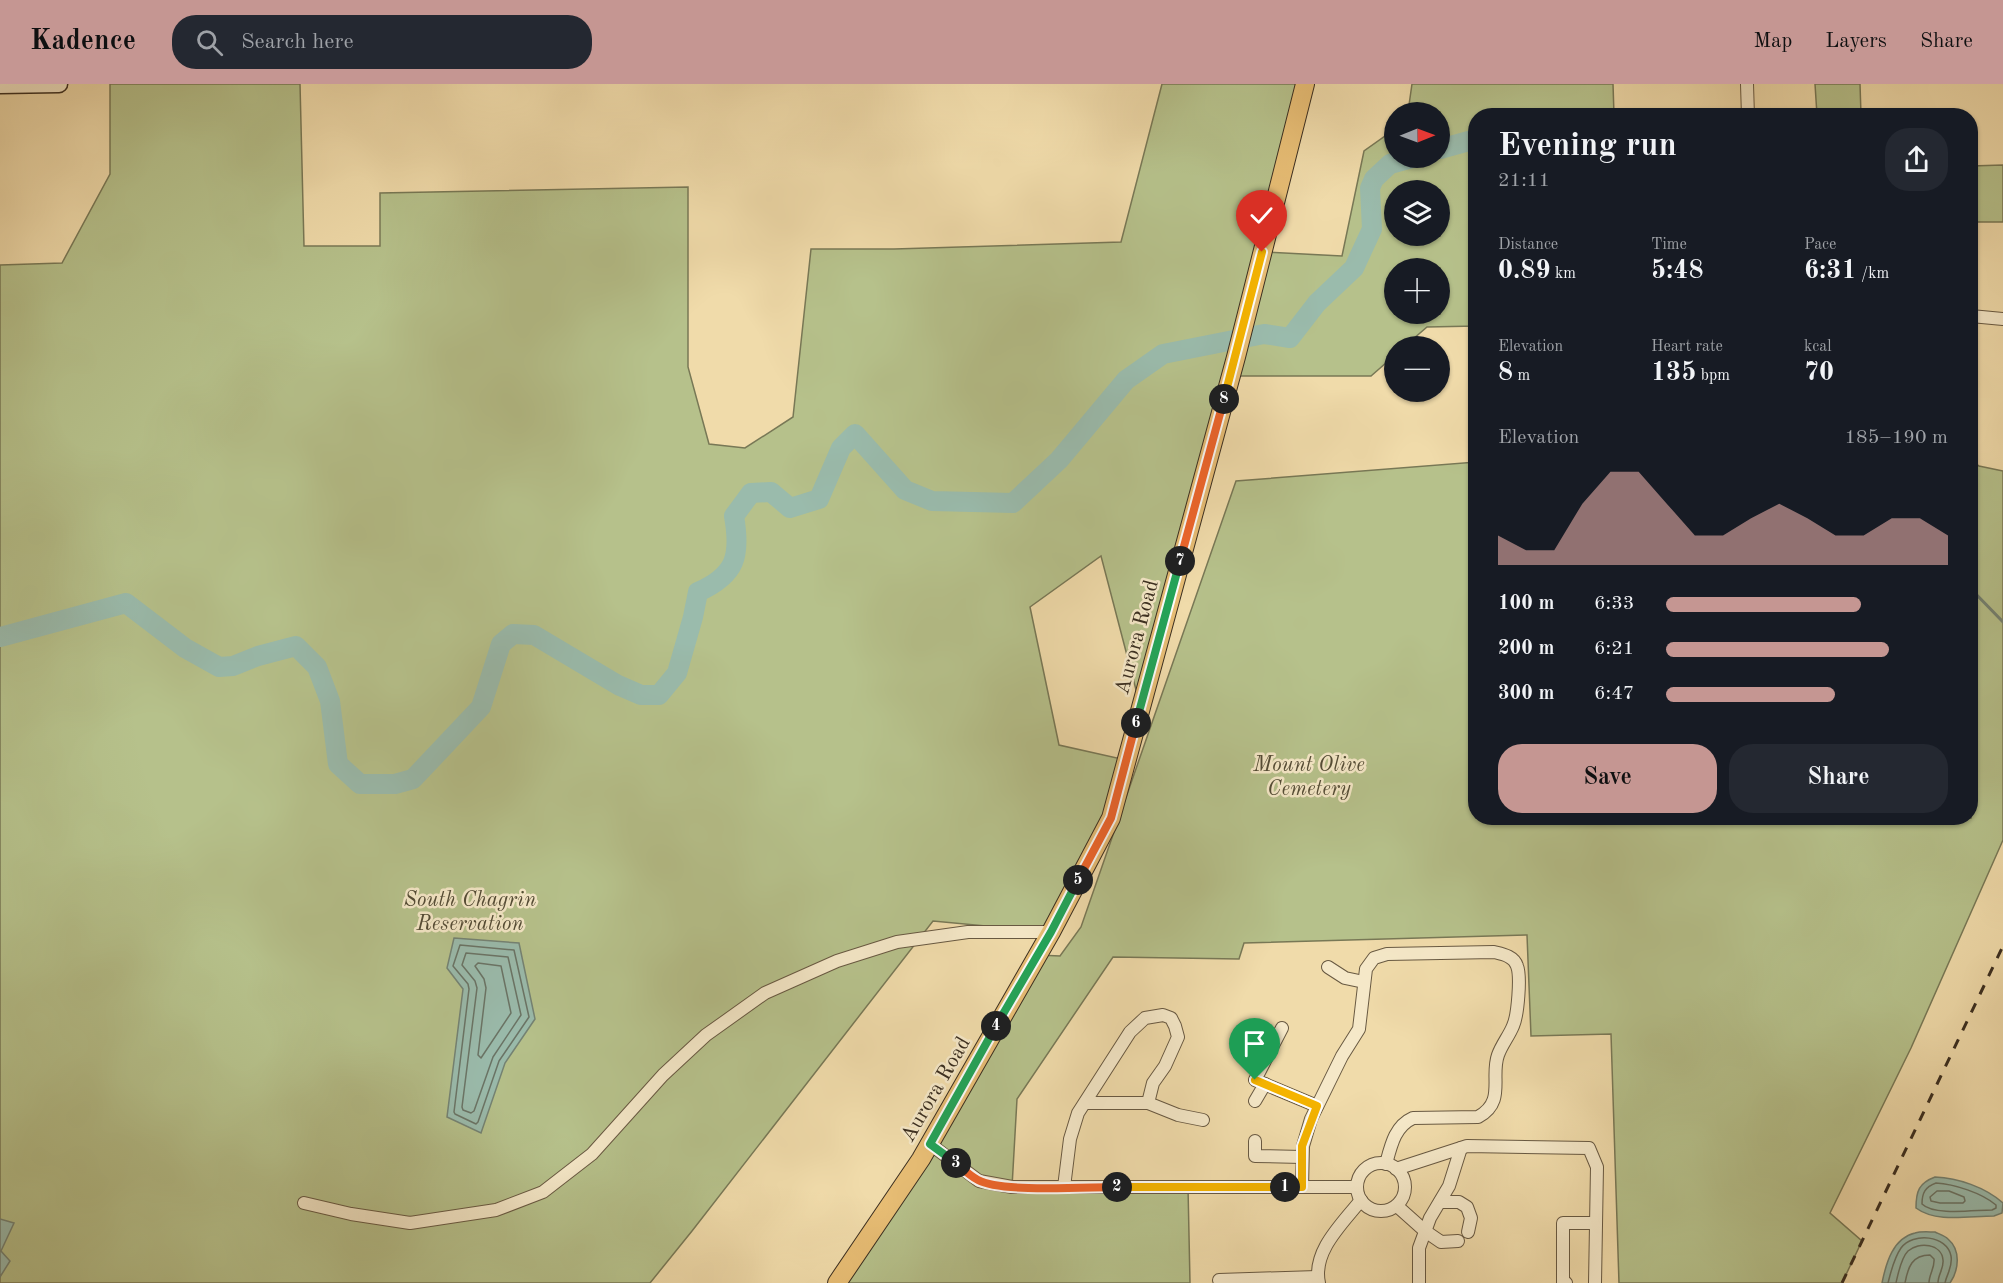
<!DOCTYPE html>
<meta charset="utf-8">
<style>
:root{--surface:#171b24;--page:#242831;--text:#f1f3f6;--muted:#9ea1a6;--accent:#c59692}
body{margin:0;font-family:"Old Standard TT",serif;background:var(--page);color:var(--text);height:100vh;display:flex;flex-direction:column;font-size:22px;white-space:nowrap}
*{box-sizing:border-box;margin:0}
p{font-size:20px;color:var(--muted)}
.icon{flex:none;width:33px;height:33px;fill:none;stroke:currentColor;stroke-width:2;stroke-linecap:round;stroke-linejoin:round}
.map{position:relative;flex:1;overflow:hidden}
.panel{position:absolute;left:1468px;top:24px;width:510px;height:717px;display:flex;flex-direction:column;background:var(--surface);border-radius:24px;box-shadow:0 2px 4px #0004}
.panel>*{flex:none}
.needle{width:39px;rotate:89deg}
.buttons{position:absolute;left:1384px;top:18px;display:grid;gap:12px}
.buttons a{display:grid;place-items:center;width:66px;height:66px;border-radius:50%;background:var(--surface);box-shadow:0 2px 4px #0004;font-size:30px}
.pin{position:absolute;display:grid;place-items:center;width:51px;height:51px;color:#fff;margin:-62px -26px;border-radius:50% 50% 50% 0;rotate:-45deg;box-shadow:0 0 6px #0007}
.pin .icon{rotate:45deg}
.km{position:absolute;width:30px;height:30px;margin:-15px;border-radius:50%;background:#222;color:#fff;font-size:16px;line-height:30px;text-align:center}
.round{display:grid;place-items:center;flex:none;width:63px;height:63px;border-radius:24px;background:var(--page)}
.headline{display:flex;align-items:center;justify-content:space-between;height:102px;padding:0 30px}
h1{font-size:33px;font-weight:600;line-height:45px}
.figures{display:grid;grid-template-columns:repeat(3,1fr);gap:9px;height:102px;padding:6px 30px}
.figures div{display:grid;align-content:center}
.figures b{font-size:26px;font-weight:600}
.figures small{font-size:16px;font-weight:400}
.figures p{font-size:16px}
.chart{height:168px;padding:12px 30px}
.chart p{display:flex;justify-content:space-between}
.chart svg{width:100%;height:108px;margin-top:6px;fill:var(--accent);opacity:.7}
.action{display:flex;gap:12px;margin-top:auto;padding:12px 30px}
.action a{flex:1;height:69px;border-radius:24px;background:var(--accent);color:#111;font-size:24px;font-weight:600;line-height:69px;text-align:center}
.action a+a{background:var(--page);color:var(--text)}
ul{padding:0 30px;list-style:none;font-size:20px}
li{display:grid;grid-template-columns:96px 72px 1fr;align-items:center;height:45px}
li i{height:15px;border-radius:8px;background:var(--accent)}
header{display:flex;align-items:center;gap:36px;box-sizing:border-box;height:84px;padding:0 30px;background:var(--accent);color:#111}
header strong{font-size:28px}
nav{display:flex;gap:33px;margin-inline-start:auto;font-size:21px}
.search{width:420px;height:54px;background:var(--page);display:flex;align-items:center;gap:15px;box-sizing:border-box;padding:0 21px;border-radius:24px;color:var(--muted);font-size:22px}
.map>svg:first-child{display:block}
.green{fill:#b6c18b;stroke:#787856;stroke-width:1.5;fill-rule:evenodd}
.water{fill:#9abbac;stroke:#748374;stroke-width:1.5}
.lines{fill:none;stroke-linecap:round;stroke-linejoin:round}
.shore{stroke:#6a7466;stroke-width:1.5}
.stream{stroke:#748374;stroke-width:3}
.river{stroke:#9abbac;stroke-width:20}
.street-casing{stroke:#685942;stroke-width:14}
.secondary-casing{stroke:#3a2e20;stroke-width:19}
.primary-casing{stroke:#3a2e20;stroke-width:20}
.street{stroke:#f5e8c8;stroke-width:12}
.secondary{stroke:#f5e8c8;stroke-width:16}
.primary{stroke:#e8be75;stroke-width:18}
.rail{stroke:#3a2e20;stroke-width:3;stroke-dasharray:10 10;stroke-linecap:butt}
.split-1-casing{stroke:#fff;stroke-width:12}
.split-2-casing{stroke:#fff;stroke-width:12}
.split-3-casing{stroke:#fff;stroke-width:12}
.split-4-casing{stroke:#fff;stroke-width:12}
.split-5-casing{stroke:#fff;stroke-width:12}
.split-6-casing{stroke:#fff;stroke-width:12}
.split-7-casing{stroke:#fff;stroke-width:12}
.split-8-casing{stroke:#fff;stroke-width:12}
.split-9-casing{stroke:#fff;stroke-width:12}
.split-1{stroke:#f5b400;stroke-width:8}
.split-2{stroke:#f5b400;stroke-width:8}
.split-3{stroke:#f0652b;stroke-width:8}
.split-4{stroke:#22a559;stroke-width:8}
.split-5{stroke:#22a559;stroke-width:8}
.split-6{stroke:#f0652b;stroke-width:8}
.split-7{stroke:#22a559;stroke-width:8}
.split-8{stroke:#f0652b;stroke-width:8}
.split-9{stroke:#f5b400;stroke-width:8}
.labels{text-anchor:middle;stroke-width:5;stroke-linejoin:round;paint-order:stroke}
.street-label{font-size:21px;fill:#3a2e20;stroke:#f5e8c8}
.park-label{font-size:21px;font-style:italic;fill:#534b35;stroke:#f5e8c8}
</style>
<header>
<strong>Kadence</strong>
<div class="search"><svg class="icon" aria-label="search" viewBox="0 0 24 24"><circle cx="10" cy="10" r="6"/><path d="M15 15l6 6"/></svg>Search here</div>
<nav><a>Map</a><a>Layers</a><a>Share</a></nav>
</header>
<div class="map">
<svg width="2003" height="1199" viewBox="0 0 2003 1199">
<rect width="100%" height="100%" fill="#f0dbaa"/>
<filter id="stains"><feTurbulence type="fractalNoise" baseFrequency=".00333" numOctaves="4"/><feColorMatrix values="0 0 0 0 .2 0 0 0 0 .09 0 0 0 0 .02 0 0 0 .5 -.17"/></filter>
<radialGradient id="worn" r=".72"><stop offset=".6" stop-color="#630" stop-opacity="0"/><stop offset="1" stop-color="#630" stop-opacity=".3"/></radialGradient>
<g class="green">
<path d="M110,0H300L304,162H380V109L688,103V283L709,360L745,364L793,333L811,165H894L1121,158L1162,0H1305L1263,168L1342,172L1364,67L1395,45V74H1440V28H1408L1412,0H1613L1614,31L1476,32V242L1427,243L1405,262H1395V271L1371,292H1231L1140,621L1101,472L1030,523L1059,661L1126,676L1111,734L1051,848L933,837L692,1147L650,1199H0V181L62,179L110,90ZM1395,106H1440V152H1395ZM1395,184H1440V230H1395Z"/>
<polygon points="1815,0 1860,0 1861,31 1817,31"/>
<polygon points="2003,81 2003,138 1971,138 1971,82"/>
<polygon points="1971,377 1979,382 2003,387 2003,756 1911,964 1830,1129 1862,1157 1842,1199 1619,1199 1611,950 1531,952 1527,851 1244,859 1239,875 1113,873 1017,1015 1012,1103 1188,1103 1190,1199 837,1199 1038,871 1060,872 1081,843 1236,397 1476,378 1476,734 1971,734"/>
</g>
<g class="water">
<polygon points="454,854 519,859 535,935 505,979 481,1049 447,1033 463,905 447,884"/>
<path d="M1935,1093C1958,1094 1985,1103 2003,1119L2002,1129L1994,1132C1969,1132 1936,1139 1916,1124C1916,1107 1919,1099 1935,1093Z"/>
<polygon points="0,1135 14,1139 1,1167 10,1177 0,1193"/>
<path d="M1935,1148C1939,1150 1945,1152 1948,1155C1961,1166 1959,1186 1950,1199H1882C1886,1179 1893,1154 1915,1149C1921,1147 1929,1148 1935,1148Z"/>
</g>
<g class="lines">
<g class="shore">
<polygon points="460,861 514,866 529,933 499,977 478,1038 476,1040 455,1030 454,1028 469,905 468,900 453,882"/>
<polygon points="466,869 508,873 521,931 493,973 474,1027 471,1029 463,1026 462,1023 477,904 475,897 462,881"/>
<polygon points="478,879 501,882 511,929 481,974 478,971 486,904 484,895 475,882"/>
<path d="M1936,1099C1954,1100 1982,1109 1996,1121V1124L1992,1126C1975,1126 1934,1132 1922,1120C1922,1109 1925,1103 1936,1099Z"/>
<polygon points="1937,1107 1949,1107 1964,1113 1965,1117 1963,1119 1940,1119 1931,1117 1930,1113"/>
<path d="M1888,1199C1891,1187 1894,1174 1901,1164C1913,1148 1947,1151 1951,1172C1953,1183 1947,1189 1945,1199"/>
<path d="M1896,1199C1898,1190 1901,1174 1908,1167C1919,1157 1942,1160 1943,1176C1944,1185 1938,1190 1938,1199"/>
<path d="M1905,1199C1908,1183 1912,1171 1930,1171L1934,1175C1935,1184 1929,1190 1929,1199"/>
</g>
<polyline class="stream" points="1971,505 2003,538"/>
<g class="river">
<polyline points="1440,65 1476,55"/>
<path d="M0,553L126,519L185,564L219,583L233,582L258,572L296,562L317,583L330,617L338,680L360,700H395L413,695L481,623L501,560L513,550L534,551L618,601L641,611H659L677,589L693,533L698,508C736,491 741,472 734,432L751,409L771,408L790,424L819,415L841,364L855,350L905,406L932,417L1013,419L1059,376L1126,296L1163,270L1264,250L1290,254L1317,219L1354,184L1372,145L1370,104L1374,95L1390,80L1412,74"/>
</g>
<defs>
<g id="street">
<polyline points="1747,0 1748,32"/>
<polyline points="1971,232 2003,235"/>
<polyline points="1328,883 1345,894 1364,898"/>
<polyline points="1282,944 1255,996 1317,1022"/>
<polyline points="1255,1017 1265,1000"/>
<polyline points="1085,1019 1148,1019 1178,1031 1203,1036"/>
<polyline points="1255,1057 1255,1072 1302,1073"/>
<polyline points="930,1060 979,1097 1012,1103 1357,1103"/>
<circle cx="1381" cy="1103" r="24"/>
<polyline points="1396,1085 1467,1062 1589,1064 1597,1083 1595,1199"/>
<polyline points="1064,1103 1070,1055 1078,1029 1130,948 1145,934 1163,931 1171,934 1175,942 1178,953 1165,982 1153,999 1148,1019"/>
<path d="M1302,1103L1303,1062L1311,1035L1342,972L1359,945L1366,885L1374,874L1387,870L1494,868C1502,870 1514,872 1517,882C1521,892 1518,931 1513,942C1509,952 1502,960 1498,971C1490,993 1506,1018 1478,1033L1413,1034C1395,1042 1391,1061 1386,1080"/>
<polyline points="1440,1118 1459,1118 1467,1123 1471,1134 1468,1148"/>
<polyline points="304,1119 351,1130 410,1139 496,1126 543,1108 592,1070 663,991 706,951 765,909 837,877 897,858 968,848 1051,848"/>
<polyline points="1397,1122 1425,1147 1441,1158 1458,1157"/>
<polyline points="1219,1196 1317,1193"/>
<path d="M1319,1199C1312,1167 1343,1139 1361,1116"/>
<polyline points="1419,1199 1419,1164 1430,1134 1449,1102 1461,1064"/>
<polyline points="1566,1199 1563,1198 1563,1139 1596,1139"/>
</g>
<polyline id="secondary" points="0,1 59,0"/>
<polyline id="primary" points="837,1199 921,1075 1051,848 1111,734 1236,273 1305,0"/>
</defs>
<use href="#street" class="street-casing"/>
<use href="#secondary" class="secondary-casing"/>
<use href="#primary" class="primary-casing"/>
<use href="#street" class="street"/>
<use href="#secondary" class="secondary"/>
<use href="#primary" class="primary"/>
<polyline class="rail" points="1842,1199 2003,862"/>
</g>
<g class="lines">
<defs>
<polyline id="split-1" points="1255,996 1317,1022 1302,1062 1302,1103 1285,1103"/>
<polyline id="split-2" points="1117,1103 1285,1103"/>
<path id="split-3" d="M956,1079C963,1085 970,1092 978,1096C1002,1109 1087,1103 1117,1103"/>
<polyline id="split-4" points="956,1079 930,1060 996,942"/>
<polyline id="split-5" points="996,942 1051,848 1078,796"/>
<polyline id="split-6" points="1078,796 1111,734 1136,639"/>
<polyline id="split-7" points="1136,639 1180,477"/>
<polyline id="split-8" points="1180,477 1224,315"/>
<polyline id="split-9" points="1224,315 1262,168"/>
</defs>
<use href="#split-1" class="split-1-casing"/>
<use href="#split-2" class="split-2-casing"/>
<use href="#split-3" class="split-3-casing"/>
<use href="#split-4" class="split-4-casing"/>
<use href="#split-5" class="split-5-casing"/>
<use href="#split-6" class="split-6-casing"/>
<use href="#split-7" class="split-7-casing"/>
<use href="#split-8" class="split-8-casing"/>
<use href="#split-9" class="split-9-casing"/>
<use href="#split-1" class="split-1"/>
<use href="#split-2" class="split-2"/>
<use href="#split-3" class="split-3"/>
<use href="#split-4" class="split-4"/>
<use href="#split-5" class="split-5"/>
<use href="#split-6" class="split-6"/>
<use href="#split-7" class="split-7"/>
<use href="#split-8" class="split-8"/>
<use href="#split-9" class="split-9"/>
</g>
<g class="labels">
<g class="street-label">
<text transform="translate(1136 553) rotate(-75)" y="7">Aurora Road</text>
<text transform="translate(935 1005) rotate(-60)" y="7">Aurora Road</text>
</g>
<g class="park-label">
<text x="1309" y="687">Mount Olive<tspan x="1309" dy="24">Cemetery</tspan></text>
<text x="470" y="822">South Chagrin<tspan x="470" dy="24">Reservation</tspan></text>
</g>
</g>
<rect width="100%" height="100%" filter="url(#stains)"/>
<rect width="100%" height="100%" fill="url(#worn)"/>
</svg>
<div class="buttons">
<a><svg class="needle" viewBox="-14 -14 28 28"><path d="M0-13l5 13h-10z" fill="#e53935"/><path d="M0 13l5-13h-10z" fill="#9ea1a6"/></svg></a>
<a><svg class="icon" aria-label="layers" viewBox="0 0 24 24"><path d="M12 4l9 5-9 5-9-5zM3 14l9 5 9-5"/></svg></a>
<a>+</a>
<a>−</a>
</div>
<div class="pin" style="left:1255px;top:996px;background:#1e9e55"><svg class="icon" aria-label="arrive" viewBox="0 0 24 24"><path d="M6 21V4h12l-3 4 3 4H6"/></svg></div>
<div class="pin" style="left:1262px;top:168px;background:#d93025"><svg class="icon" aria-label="check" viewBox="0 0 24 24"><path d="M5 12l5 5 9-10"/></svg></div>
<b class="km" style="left:1285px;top:1103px">1</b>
<b class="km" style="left:1117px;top:1103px">2</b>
<b class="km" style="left:956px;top:1079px">3</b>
<b class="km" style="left:996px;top:942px">4</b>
<b class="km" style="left:1078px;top:796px">5</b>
<b class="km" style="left:1136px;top:639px">6</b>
<b class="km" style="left:1180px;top:477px">7</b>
<b class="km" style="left:1224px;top:315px">8</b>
<section class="panel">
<div class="headline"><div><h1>Evening run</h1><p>21:11</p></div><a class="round"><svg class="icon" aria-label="share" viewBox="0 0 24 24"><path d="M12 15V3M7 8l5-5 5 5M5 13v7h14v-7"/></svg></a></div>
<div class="figures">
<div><p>Distance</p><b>0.89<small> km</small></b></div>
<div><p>Time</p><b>5:48</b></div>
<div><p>Pace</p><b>6:31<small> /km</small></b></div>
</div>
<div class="figures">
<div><p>Elevation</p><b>8<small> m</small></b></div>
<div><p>Heart rate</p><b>135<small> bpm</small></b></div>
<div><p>kcal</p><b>70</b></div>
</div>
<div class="chart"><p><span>Elevation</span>185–190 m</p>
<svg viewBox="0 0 160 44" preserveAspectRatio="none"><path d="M0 44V32L10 38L20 38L30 19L40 6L50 6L60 19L70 32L80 32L90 25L100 19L110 25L120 32L130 32L140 25L150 25L160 32V44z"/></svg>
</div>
<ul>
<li><b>100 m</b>6:33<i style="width:69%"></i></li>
<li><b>200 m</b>6:21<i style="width:79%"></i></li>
<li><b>300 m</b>6:47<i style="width:60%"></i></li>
</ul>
<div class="action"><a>Save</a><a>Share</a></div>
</section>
</div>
